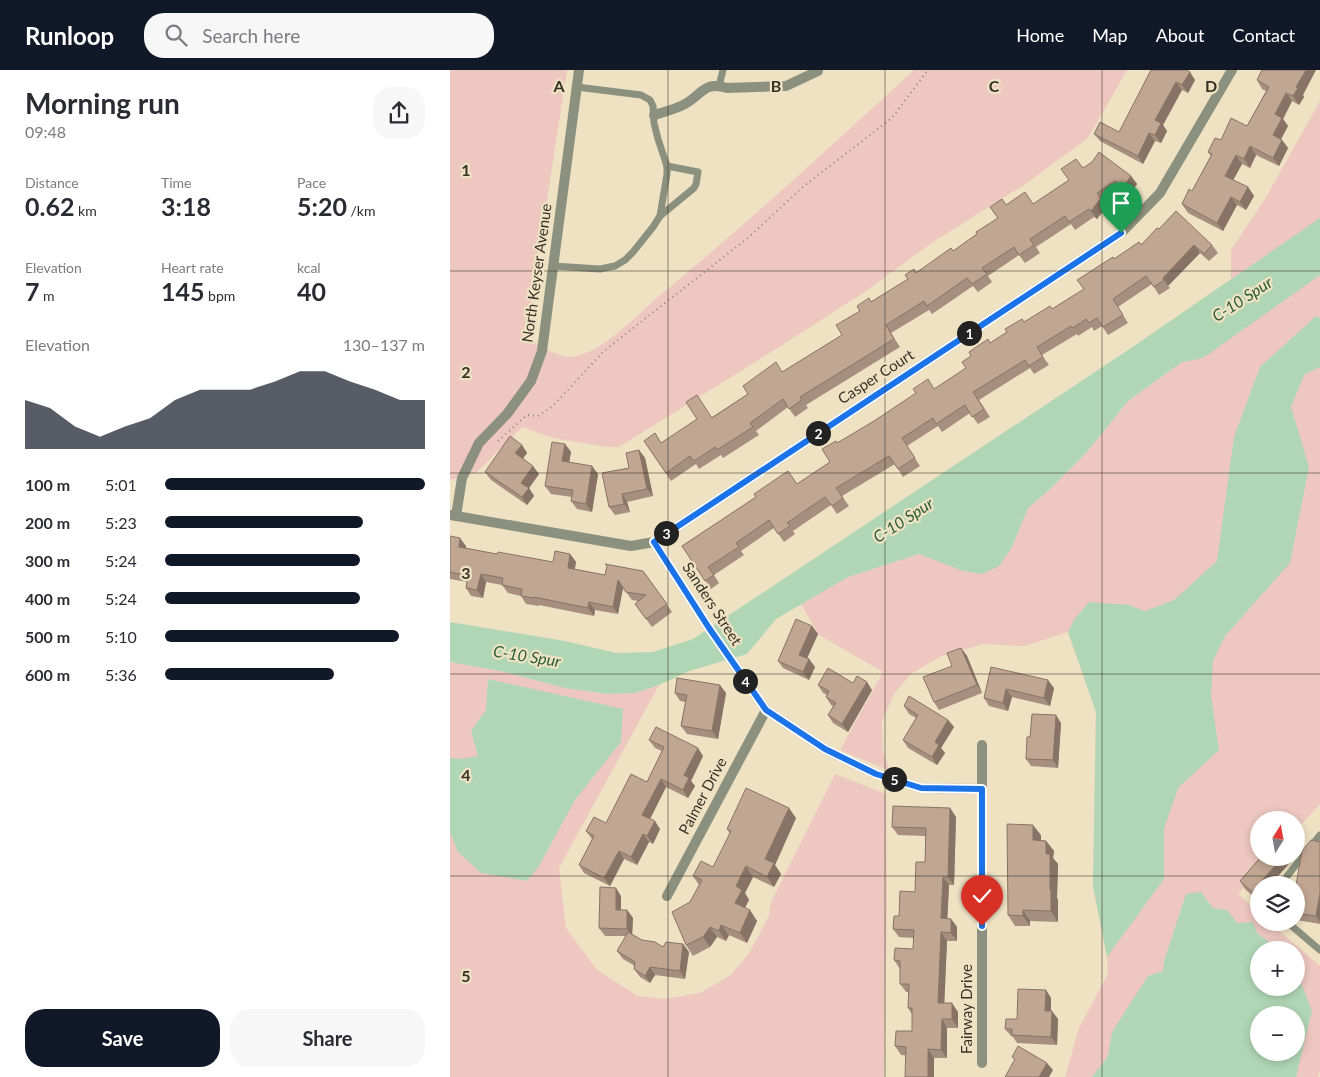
<!DOCTYPE html>
<meta charset="utf-8">
<style>
:root{--surface:#fff;--page:#f7f7f7;--text:#2b2b33;--muted:#7c7c81;--accent:#111827}
body{margin:0;font-family:Lato,sans-serif;background:var(--page);color:var(--text);height:100vh;display:flex;flex-direction:column;font-size:19px;white-space:nowrap}
*{box-sizing:border-box;margin:0}
p{font-size:16px;color:var(--muted)}
.icon{flex:none;width:28px;height:28px;fill:none;stroke:currentColor;stroke-width:2;stroke-linecap:round;stroke-linejoin:round}
.map{position:relative;flex:1;overflow:hidden}
.sheet{display:flex;flex-direction:column;background:var(--surface);width:450px}
.sheet>*{flex:none}
.needle{width:32px;rotate:11deg}
.controls{position:absolute;left:800px;top:741px;display:grid;gap:10px}
.controls a{display:grid;place-items:center;width:55px;height:55px;border-radius:50%;background:var(--surface);box-shadow:0 2px 8px #0003;font-size:25px}
.pin{position:absolute;display:grid;place-items:center;width:42px;height:42px;color:#fff;margin:-51px -21px;border-radius:50% 50% 50% 0;rotate:-45deg;box-shadow:0 0 5px #0007}
.pin .icon{rotate:45deg}
.km{position:absolute;width:25px;height:25px;margin:-12px;border-radius:50%;background:#222;color:#fff;font-size:14px;line-height:25px;text-align:center}
.round{display:grid;place-items:center;flex:none;width:52px;height:52px;border-radius:20px;background:var(--page)}
.head{display:flex;align-items:center;justify-content:space-between;height:85px;padding:0 25px}
h1{font-size:28px;font-weight:700;line-height:38px}
.stats{display:grid;grid-template-columns:repeat(3,1fr);gap:8px;height:85px;padding:5px 25px}
.stats div{display:grid;align-content:center}
.stats b{font-size:25px;font-weight:700}
.stats small{font-size:14px;font-weight:400}
.stats p{font-size:14px}
.chart{height:140px;padding:10px 25px}
.chart p{display:flex;justify-content:space-between}
.chart svg{width:100%;height:90px;margin-top:5px;fill:var(--accent);opacity:.7}
.cta{display:flex;gap:10px;margin-top:auto;padding:10px 25px}
.cta a{flex:1;height:58px;border-radius:20px;background:var(--accent);color:#fff;font-size:20px;font-weight:700;line-height:58px;text-align:center}
.cta a+a{background:var(--page);color:var(--text)}
ul{padding:0 25px;list-style:none;font-size:16px}
li{display:grid;grid-template-columns:80px 60px 1fr;align-items:center;height:38px}
li i{height:12px;border-radius:6px;background:var(--accent)}
header{display:flex;align-items:center;gap:30px;box-sizing:border-box;height:70px;padding:0 25px;background:var(--accent);color:#fff}
header strong{font-size:24px}
nav{display:flex;gap:28px;margin-inline-start:auto;font-size:18px}
.search{width:350px;height:45px;background:var(--page);display:flex;align-items:center;gap:12px;box-sizing:border-box;padding:0 18px;border-radius:20px;color:var(--muted);font-size:19px}
main{display:flex;flex:1;min-height:0}
.map>svg:first-child{display:block}
.green{fill:#edc7c0;fill-rule:evenodd}
.water{fill:#b0d6b5;fill-rule:evenodd}
.lines{fill:none;stroke-linecap:round;stroke-linejoin:round}
.path{stroke:#8e8570;stroke-width:2;stroke-dasharray:1 4;stroke-linecap:butt}
.service{stroke:#8c907e;stroke-width:7}
.minor{stroke:#8c907e;stroke-width:10}
.wall{fill:#a68f7e}
.shaded-wall{fill:#877466}
.building{fill:#c1a692;stroke:#877466}
.route-casing{stroke:#fff;stroke-width:10}
.route{stroke:#1a73e8;stroke-width:6}
.grid{fill:none;stroke:#373226;stroke-width:1;stroke-opacity:0.55}
.labels{text-anchor:middle;stroke-width:4.5;stroke-linejoin:round;paint-order:stroke}
.street-label{font-size:15px;fill:#373226;stroke:#eee2c3}
.water-label{font-size:16px;font-style:italic;fill:#2a6036;stroke:#eee2c3}
.grid-label{font-size:16px;text-anchor:middle;font-weight:bold;fill:#373226;stroke:#eee2c3;stroke-width:4.5;stroke-linejoin:round;paint-order:stroke}
</style>
<header>
<strong>Runloop</strong>
<div class="search"><svg class="icon" aria-label="search" viewBox="0 0 24 24"><circle cx="10" cy="10" r="6"/><path d="M15 15l6 6"/></svg>Search here</div>
<nav><a>Home</a><a>Map</a><a>About</a><a>Contact</a></nav>
</header>
<main>
<section class="sheet">
<div class="head"><div><h1>Morning run</h1><p>09:48</p></div><a class="round"><svg class="icon" aria-label="share" viewBox="0 0 24 24"><path d="M12 15V3M7 8l5-5 5 5M5 13v7h14v-7"/></svg></a></div>
<div class="stats">
<div><p>Distance</p><b>0.62<small> km</small></b></div>
<div><p>Time</p><b>3:18</b></div>
<div><p>Pace</p><b>5:20<small> /km</small></b></div>
</div>
<div class="stats">
<div><p>Elevation</p><b>7<small> m</small></b></div>
<div><p>Heart rate</p><b>145<small> bpm</small></b></div>
<div><p>kcal</p><b>40</b></div>
</div>
<div class="chart"><p><span>Elevation</span>130–137 m</p>
<svg viewBox="0 0 160 44" preserveAspectRatio="none"><path d="M0 44V20L10 24L20 33L30 38L40 33L50 29L60 20L70 15L80 15L90 15L100 11L110 6L120 6L130 11L140 15L150 20L160 20V44z"/></svg>
</div>
<ul>
<li><b>100 m</b>5:01<i style="width:100%"></i></li>
<li><b>200 m</b>5:23<i style="width:76%"></i></li>
<li><b>300 m</b>5:24<i style="width:75%"></i></li>
<li><b>400 m</b>5:24<i style="width:75%"></i></li>
<li><b>500 m</b>5:10<i style="width:90%"></i></li>
<li><b>600 m</b>5:36<i style="width:65%"></i></li>
</ul>
<div class="cta"><a>Save</a><a>Share</a></div>
</section>
<div class="map">
<svg width="870" height="1007" viewBox="0 0 870 1007">
<rect width="100%" height="100%" fill="#eee2c3"/>
<g class="green">
<path d="M0,0H117L76,267C89,274 106,287 121,287C125,287 141,281 145,279C173,262 196,236 221,216C305,147 384,73 464,0H677L638,68L574,115L483,172L416,221L326,279L169,377H157L103,368L72,357L26,403L0,410Z"/>
<path d="M870,31V734L846,760V750H809V788H821L788,824L809,842V852L820,853L870,896V999L868,1007H615L629,958L658,904L657,887L643,816L646,642L618,562L575,576L533,574L490,587L462,603L444,624L432,651L433,682L440,701L390,680L433,602L369,565L351,534L398,507L469,484L562,477L578,438L598,421L637,382L678,331L732,292L781,209V180L815,129ZM809,880H846V918H809ZM809,945H846V982H809Z"/>
<polygon points="0,592 50,601 115,618 157,624 185,623 209,615 109,798 116,858 147,900 188,926 214,929 250,923 281,905 299,883 319,846 321,832 385,704 436,724 437,830 434,1007 0,1007"/>
</g>
<g class="water">
<polygon points="870,148 870,205 753,288 732,292 678,331 637,382 598,421 578,438 562,477 549,496 532,504 513,501 469,484 398,507 326,549 297,584 239,601 209,615 185,623 157,624 115,618 50,601 0,592 0,552 115,571 166,583 203,582 243,569 684,276"/>
<polygon points="866,246 870,248 870,297 854,305 841,337 859,397 840,493 775,566 763,591 761,626 769,680 728,718 714,759 714,809 657,887 643,816 646,642 618,562 624,550 639,532 679,535 695,541 724,530 767,491 784,367 810,297"/>
<polygon points="38,609 173,639 171,672 125,730 89,796 77,811 31,803 8,782 0,762 0,688 12,689 28,686 21,661 36,640"/>
<path d="M751,822L763,838L777,840L787,853L803,852L807,863L830,880H809V918H846V913L852,915L862,941L846,1007H642L658,986L662,962L698,906L713,901L714,891L736,824ZM809,945H846V982H809Z"/>
</g>
<g class="lines">
<polyline class="path" points="48,371 77,345 88,346 103,336 154,281 299,167 354,116 442,48 478,0"/>
<g class="service">
<polyline points="269,16 273,0"/>
<polyline points="210,146 244,118 246,114 248,102 217,96"/>
<polyline points="103,196 150,199 165,196 175,190 183,182 203,157 210,146 217,104 217,96 208,69 204,53 203,36 200,30 191,25 127,17"/>
<polyline points="830,815 870,765"/>
<polyline points="837,852 870,880"/>
</g>
<g class="minor">
<path d="M204,45C214,42 226,39 235,34C253,24 253,11 277,18L336,16L368,1"/>
<polyline points="0,445 181,476 204,472 671,163 710,123 782,0"/>
<polyline points="6,446 12,408 29,373 57,344 81,311 92,281 129,0"/>
<polyline points="204,472 259,558 316,640 375,679 426,704 471,718 532,719"/>
<polyline points="532,675 532,993"/>
<polyline points="217,826 316,640"/>
</g>
</g>
<g class="wall">
<polygon points="739,2 745,10 738,23 732,20 713,55 717,61 711,73 705,71 693,94 650,71 644,64 669,62"/>
<polygon points="807,10 853,25 854,27 849,35 842,31 833,49 838,56 831,69 838,78 829,96 806,85 800,98 792,94 783,110 798,117 804,126 796,140 787,135 773,161 738,143 732,134 742,121 761,86 758,82 771,70 797,56 816,21 812,19"/>
<polygon points="633,98 681,106 687,114 679,125 670,119 653,131 657,136 647,149 644,147 625,160 621,154 586,177 590,183 575,193 569,185 538,206 542,212 528,222 523,216 482,244 479,240 441,263 450,277 356,335 358,338 345,347 338,337 306,361 309,365 273,388 271,385 249,399 246,394 221,411 194,371 211,373 262,347 332,302 392,265 410,241 422,231 458,209 466,202 503,181 527,164 548,148 556,135 583,134 619,110"/>
<polygon points="709,159 762,175 768,183 759,191 750,183 718,216 720,218 709,225 702,214 668,237 678,253 658,265 652,256 644,261 642,257 628,266 627,264 592,285 599,295 584,304 580,298 529,330 540,347 528,354 520,343 492,362 488,356 457,376 470,396 453,407 445,394 392,426 399,436 387,444 381,435 343,461 345,464 334,472 324,458 291,481 294,485 264,505 269,513 261,519 232,476 306,427 347,414 380,392 388,373 485,319 516,298 541,273 574,252 602,239 634,219 664,189 691,175"/>
<polygon points="115,374 121,382 119,392 148,404 142,442 127,439 121,431 122,427 101,424 95,416"/>
<polygon points="72,375 77,383 73,388 89,404 79,418 84,426 77,435 41,410 35,402"/>
<polygon points="189,380 195,388 203,426 177,432 180,442 165,445 159,437 179,398"/>
<polygon points="0,466 16,476 16,478 47,484 103,492 120,484 126,492 125,499 155,505 193,501 222,542 202,557 185,534 188,531 182,530 173,518 168,544 145,540 144,546 89,535 89,536 76,534 71,526 58,523 52,515 36,512 33,528 21,526 16,518 17,512 0,509"/>
<polygon points="362,556 368,564 357,588 359,589 365,597 359,610 333,598 328,591"/>
<polygon points="511,578 517,586 532,623 489,640 484,632"/>
<polygon points="541,597 604,618 600,636 562,627 558,641 539,636 534,628"/>
<polygon points="403,613 422,620 398,662 383,653 378,645 383,636 381,635 376,627 377,625 373,623 368,615"/>
<polygon points="225,623 276,623 268,669 237,664 231,656 235,632 230,631"/>
<polygon points="454,636 498,650 504,657 491,678 495,683 487,695 458,678 453,670 466,648 459,644"/>
<polygon points="611,653 608,698 581,696 576,689"/>
<polygon points="199,670 253,686 241,711 245,716 238,728 216,717 200,749 210,759 203,774 199,772 187,795 174,789 160,816 134,803 129,795 142,769 136,761 156,753 197,712 212,681 205,678"/>
<polygon points="500,738 506,747 504,815 499,815 497,849 501,849 507,857 507,871 497,871 494,933 508,942 508,958 497,958 497,988 484,988 451,985 445,976 462,961 462,944 458,938 459,922 456,922 450,914 450,899 444,890 463,879 463,868 449,867 443,859 449,846 465,822 475,792 475,766 448,765 442,757"/>
<polygon points="346,748 325,795 331,804 324,817 303,807 295,823 299,830 295,838 307,851 297,873 279,865 276,871 267,867 260,877 243,886 236,875 240,832 249,815 243,806 263,797 280,764 277,759"/>
<polygon points="591,765 591,770 596,771 604,781 603,788 608,794 607,828 608,830 608,852 580,851 580,856 565,856 558,845"/>
<polygon points="870,772 870,854 847,850 846,849 846,815"/>
<polygon points="810,788 844,788 820,815 809,815 809,828 807,830 795,819 790,811"/>
<polygon points="171,826 171,840 177,840 183,848 182,865 192,870 213,877 233,874 239,882 235,909 205,905 200,913 190,907 184,899 185,896 173,889 167,881 176,866 155,866 149,858"/>
<polygon points="596,920 601,928 601,941 608,949 607,975 567,973 563,967 561,966 555,959 567,949"/>
</g>
<g class="shaded-wall">
<polygon points="856,0 866,0 853,25 854,27 849,35 843,26 846,17"/>
<polygon points="740,2 745,10 738,23 732,15"/>
<polygon points="726,12 732,20 713,55 717,61 711,73 705,65 705,50"/>
<polygon points="836,23 842,31 833,49 838,56 829,73 823,65 825,44"/>
<polygon points="699,63 705,71 693,94 688,86"/>
<polygon points="832,70 838,78 829,96 823,88"/>
<polygon points="800,76 806,85 800,98 794,89"/>
<polygon points="786,85 792,94 781,114 775,106"/>
<polygon points="681,106 687,114 679,125 673,117"/>
<polygon points="798,117 804,126 796,140 790,132"/>
<polygon points="781,127 787,135 773,161 767,153"/>
<polygon points="651,128 657,136 647,149 641,141"/>
<polygon points="744,175 750,183 718,216 713,208"/>
<polygon points="115,374 121,382 118,399 112,391"/>
<polygon points="72,375 77,383 71,391 65,383"/>
<polygon points="189,380 195,388 203,426 197,419"/>
<polygon points="83,396 89,404 77,421 71,413"/>
<polygon points="142,396 148,404 142,442 136,434"/>
<polygon points="79,418 84,426 77,435 72,427"/>
<polygon points="172,424 177,432 180,442 174,434"/>
<polygon points="10,468 16,476 14,485 9,477"/>
<polygon points="120,484 126,492 123,506 118,498"/>
<polygon points="31,504 36,512 33,528 27,520"/>
<polygon points="168,510 173,518 168,544 163,537"/>
<polygon points="139,532 145,540 144,546 138,538"/>
<polygon points="362,556 368,564 355,593 349,585"/>
<polygon points="511,578 517,586 532,623 527,615"/>
<polygon points="359,589 365,597 359,610 353,602"/>
<polygon points="598,610 604,618 600,636 594,628"/>
<polygon points="417,612 422,620 398,662 392,654"/>
<polygon points="270,615 276,623 268,669 262,661"/>
<polygon points="556,619 562,627 558,641 553,633"/>
<polygon points="606,645 611,653 608,698 603,690"/>
<polygon points="498,650 504,657 491,678 495,683 487,695 482,687 485,672"/>
<polygon points="248,678 253,686 241,711 245,716 238,728 233,720 234,705"/>
<polygon points="211,709 216,717 198,753 192,745"/>
<polygon points="339,738 346,748 325,795 331,804 324,817 317,807 315,789"/>
<polygon points="500,738 506,747 504,815 498,807"/>
<polygon points="205,751 210,759 203,774 197,766"/>
<polygon points="583,755 591,765 591,781 583,770"/>
<polygon points="193,764 199,772 187,795 181,787"/>
<polygon points="596,771 604,781 603,788 608,794 607,828 608,830 608,852 601,841 600,820 596,784"/>
<polygon points="169,781 174,789 160,816 154,808"/>
<polygon points="832,788 844,788 820,815 809,815 809,828 807,830 802,822"/>
<polygon points="296,796 303,807 295,823 299,830 292,843 285,833 286,816"/>
<polygon points="493,807 499,815 497,857 491,848"/>
<polygon points="166,818 171,826 171,848 166,840"/>
<polygon points="870,823 870,852 866,846"/>
<polygon points="177,840 183,848 182,866 177,859"/>
<polygon points="300,840 307,851 297,873 290,863"/>
<polygon points="573,840 580,851 580,856 573,846"/>
<polygon points="501,849 507,857 507,871 501,863"/>
<polygon points="271,855 279,865 276,871 269,861"/>
<polygon points="260,857 267,867 260,877 253,867"/>
<polygon points="491,862 497,871 494,941 488,933"/>
<polygon points="233,874 239,882 235,909 230,901"/>
<polygon points="200,897 205,905 200,913 195,906"/>
<polygon points="596,920 601,928 601,948 595,941"/>
<polygon points="502,933 508,942 508,958 502,949"/>
<polygon points="602,941 608,949 607,975 601,967"/>
<polygon points="492,949 497,958 497,988 491,980"/>
<polygon points="478,979 484,988 484,1007 478,1007"/>
<polygon points="597,993 603,1000 599,1007 589,1007"/>
</g>
<g class="building">
<polygon points="701,0 736,0 740,2 732,15 726,12 705,50 711,53 705,65 699,63 688,86 644,64 650,52 669,62"/>
<polygon points="812,0 856,0 846,17 848,18 843,26 836,23 825,44 832,48 823,65 832,70 823,88 800,76 794,89 786,85 775,106 798,117 790,132 781,127 767,153 732,134 739,119 742,121 762,84 758,82 765,68 771,70 781,48 797,56 819,17 807,10"/>
<polygon points="649,82 681,106 673,117 665,111 647,123 651,128 641,141 639,139 619,152 615,146 580,169 584,175 569,185 564,177 532,198 537,204 522,214 517,208 477,236 474,231 436,255 444,269 350,327 352,330 339,339 333,329 300,353 303,357 267,380 265,377 244,391 240,386 216,403 194,371 205,363 211,373 247,349 236,332 247,325 262,348 298,324 293,316 326,292 332,302 392,265 386,255 410,241 407,236 419,228 421,232 458,209 455,205 464,199 466,203 501,178 503,181 527,164 526,162 548,148 540,137 552,129 556,135 575,122 583,134 619,110 611,99 626,89 633,98 642,92"/>
<polygon points="726,141 762,175 754,184 744,175 713,208 714,210 704,217 696,206 663,229 673,245 653,257 647,248 639,253 636,249 623,258 621,256 587,277 593,287 579,296 575,290 523,322 534,339 522,347 515,335 486,354 483,348 452,368 465,388 448,399 439,386 386,418 393,428 382,436 375,427 337,453 340,456 328,464 319,450 286,473 289,477 258,497 264,505 255,511 232,476 306,427 304,424 338,401 347,414 380,392 372,379 386,371 387,373 424,351 466,323 463,319 478,309 484,319 516,298 512,292 521,286 519,282 538,269 540,273 557,262 555,259 572,249 574,252 600,236 602,239 634,219 627,210 663,187 664,189 689,172 691,175 707,158 709,159"/>
<polygon points="60,366 72,375 65,383 83,396 71,413 79,418 72,427 35,402"/>
<polygon points="102,372 115,374 112,391 142,396 136,434 121,431 123,420 95,416"/>
<polygon points="189,380 197,419 172,424 174,434 159,437 152,403 179,398 176,383"/>
<polygon points="0,466 10,468 9,477 47,484 48,482 103,492 105,481 120,484 118,498 155,505 157,496 155,494 193,501 217,534 196,549 185,534 196,525 176,522 168,510 163,537 139,532 138,538 84,527 84,528 71,526 72,519 52,515 53,508 31,504 27,520 16,518 18,506 0,502"/>
<polygon points="346,549 362,556 349,585 359,589 353,602 328,591"/>
<polygon points="511,578 527,615 484,632 473,607 502,596 497,583"/>
<polygon points="541,597 598,610 594,628 556,619 553,633 534,628"/>
<polygon points="378,598 403,613 407,606 417,612 392,654 378,645 386,633 376,627 379,621 368,615"/>
<polygon points="227,608 270,615 262,661 231,656 237,625 225,623"/>
<polygon points="459,626 498,650 485,672 489,675 482,687 453,670 468,645 454,636"/>
<polygon points="582,644 606,645 603,690 576,689 577,667 580,667"/>
<polygon points="206,657 248,678 234,705 239,708 233,720 211,709 192,745 205,751 197,766 193,764 181,787 169,781 154,808 129,795 144,766 136,761 144,747 156,753 181,704 197,712 214,677 199,670"/>
<polygon points="296,718 339,738 315,789 324,793 317,807 296,796 286,816 292,820 285,833 300,840 290,863 271,855 269,861 260,857 253,867 236,875 222,842 240,832 252,810 243,806 251,791 263,797 281,761 277,759"/>
<polygon points="443,736 500,738 498,807 493,807 491,848 501,849 501,863 491,862 488,933 502,933 502,949 492,949 491,980 478,979 478,1007 455,1007 456,977 445,976 446,961 462,961 462,938 458,938 459,914 450,914 450,891 444,890 445,878 463,879 464,860 443,859 444,846 449,846 450,821 465,822 466,792 475,792 476,758 442,757"/>
<polygon points="557,754 583,755 583,770 596,771 596,784 600,784 600,820 601,819 601,841 573,840 573,846 558,845"/>
<polygon points="861,770 870,772 870,823 866,846 846,843 846,815 852,781"/>
<polygon points="810,788 832,788 802,822 790,811"/>
<polygon points="150,817 166,818 166,840 177,840 177,859 149,858"/>
<polygon points="178,862 192,870 205,872 213,877 216,872 233,874 230,901 200,897 195,906 184,899 185,892 167,881"/>
<polygon points="568,919 596,920 595,941 602,941 601,967 562,965 562,959 555,959 556,949 567,949"/>
<polygon points="568,976 597,993 589,1007 555,1007 565,989 562,987"/>
</g>
<g class="lines">
<defs>
<polyline id="route" points="532,856 532,719 471,718 426,704 375,679 316,640 259,558 204,472 671,163"/>
</defs>
<use href="#route" class="route-casing"/>
<use href="#route" class="route"/>
</g>
<path class="grid" d="M218,0V1007M435,0V1007M652,0V1007M0,201H870M0,403H870M0,604H870M0,806H870"/>
<g class="labels">
<g class="street-label">
<text transform="translate(87 203) rotate(-82)" y="5">North Keyser Avenue</text>
<text transform="translate(426 307) rotate(-33)" y="5">Casper Court</text>
<text transform="translate(262 534) rotate(57)" y="5">Sanders Street</text>
<text transform="translate(253 726) rotate(-62)" y="5">Palmer Drive</text>
<text transform="translate(517 939) rotate(-90)" y="5">Fairway Drive</text>
</g>
<g class="water-label">
<text transform="translate(792 229) rotate(-33)" y="6">C-10 Spur</text>
<text transform="translate(453 450) rotate(-33)" y="6">C-10 Spur</text>
<text transform="translate(77 586) rotate(9)" y="6">C-10 Spur</text>
</g>
</g>
<g class="grid-label">
<text x="109" y="22">A</text>
<text x="326" y="22">B</text>
<text x="544" y="22">C</text>
<text x="761" y="22">D</text>
<text x="16" y="106">1</text>
<text x="16" y="308">2</text>
<text x="16" y="509">3</text>
<text x="16" y="711">4</text>
<text x="16" y="912">5</text>
</g>
</svg>
<div class="controls">
<a><svg class="needle" viewBox="-14 -14 28 28"><path d="M0-13l5 13h-10z" fill="#e53935"/><path d="M0 13l5-13h-10z" fill="#7c7c81"/></svg></a>
<a><svg class="icon" aria-label="layers" viewBox="0 0 24 24"><path d="M12 4l9 5-9 5-9-5zM3 14l9 5 9-5"/></svg></a>
<a>+</a>
<a>−</a>
</div>
<div class="pin" style="left:671px;top:163px;background:#1e9e55"><svg class="icon" aria-label="arrive" viewBox="0 0 24 24"><path d="M6 21V4h12l-3 4 3 4H6"/></svg></div>
<div class="pin" style="left:532px;top:856px;background:#d93025"><svg class="icon" aria-label="check" viewBox="0 0 24 24"><path d="M5 12l5 5 9-10"/></svg></div>
<b class="km" style="left:519px;top:263px">1</b>
<b class="km" style="left:368px;top:363px">2</b>
<b class="km" style="left:216px;top:463px">3</b>
<b class="km" style="left:295px;top:611px">4</b>
<b class="km" style="left:444px;top:709px">5</b>
</div>
</main>
